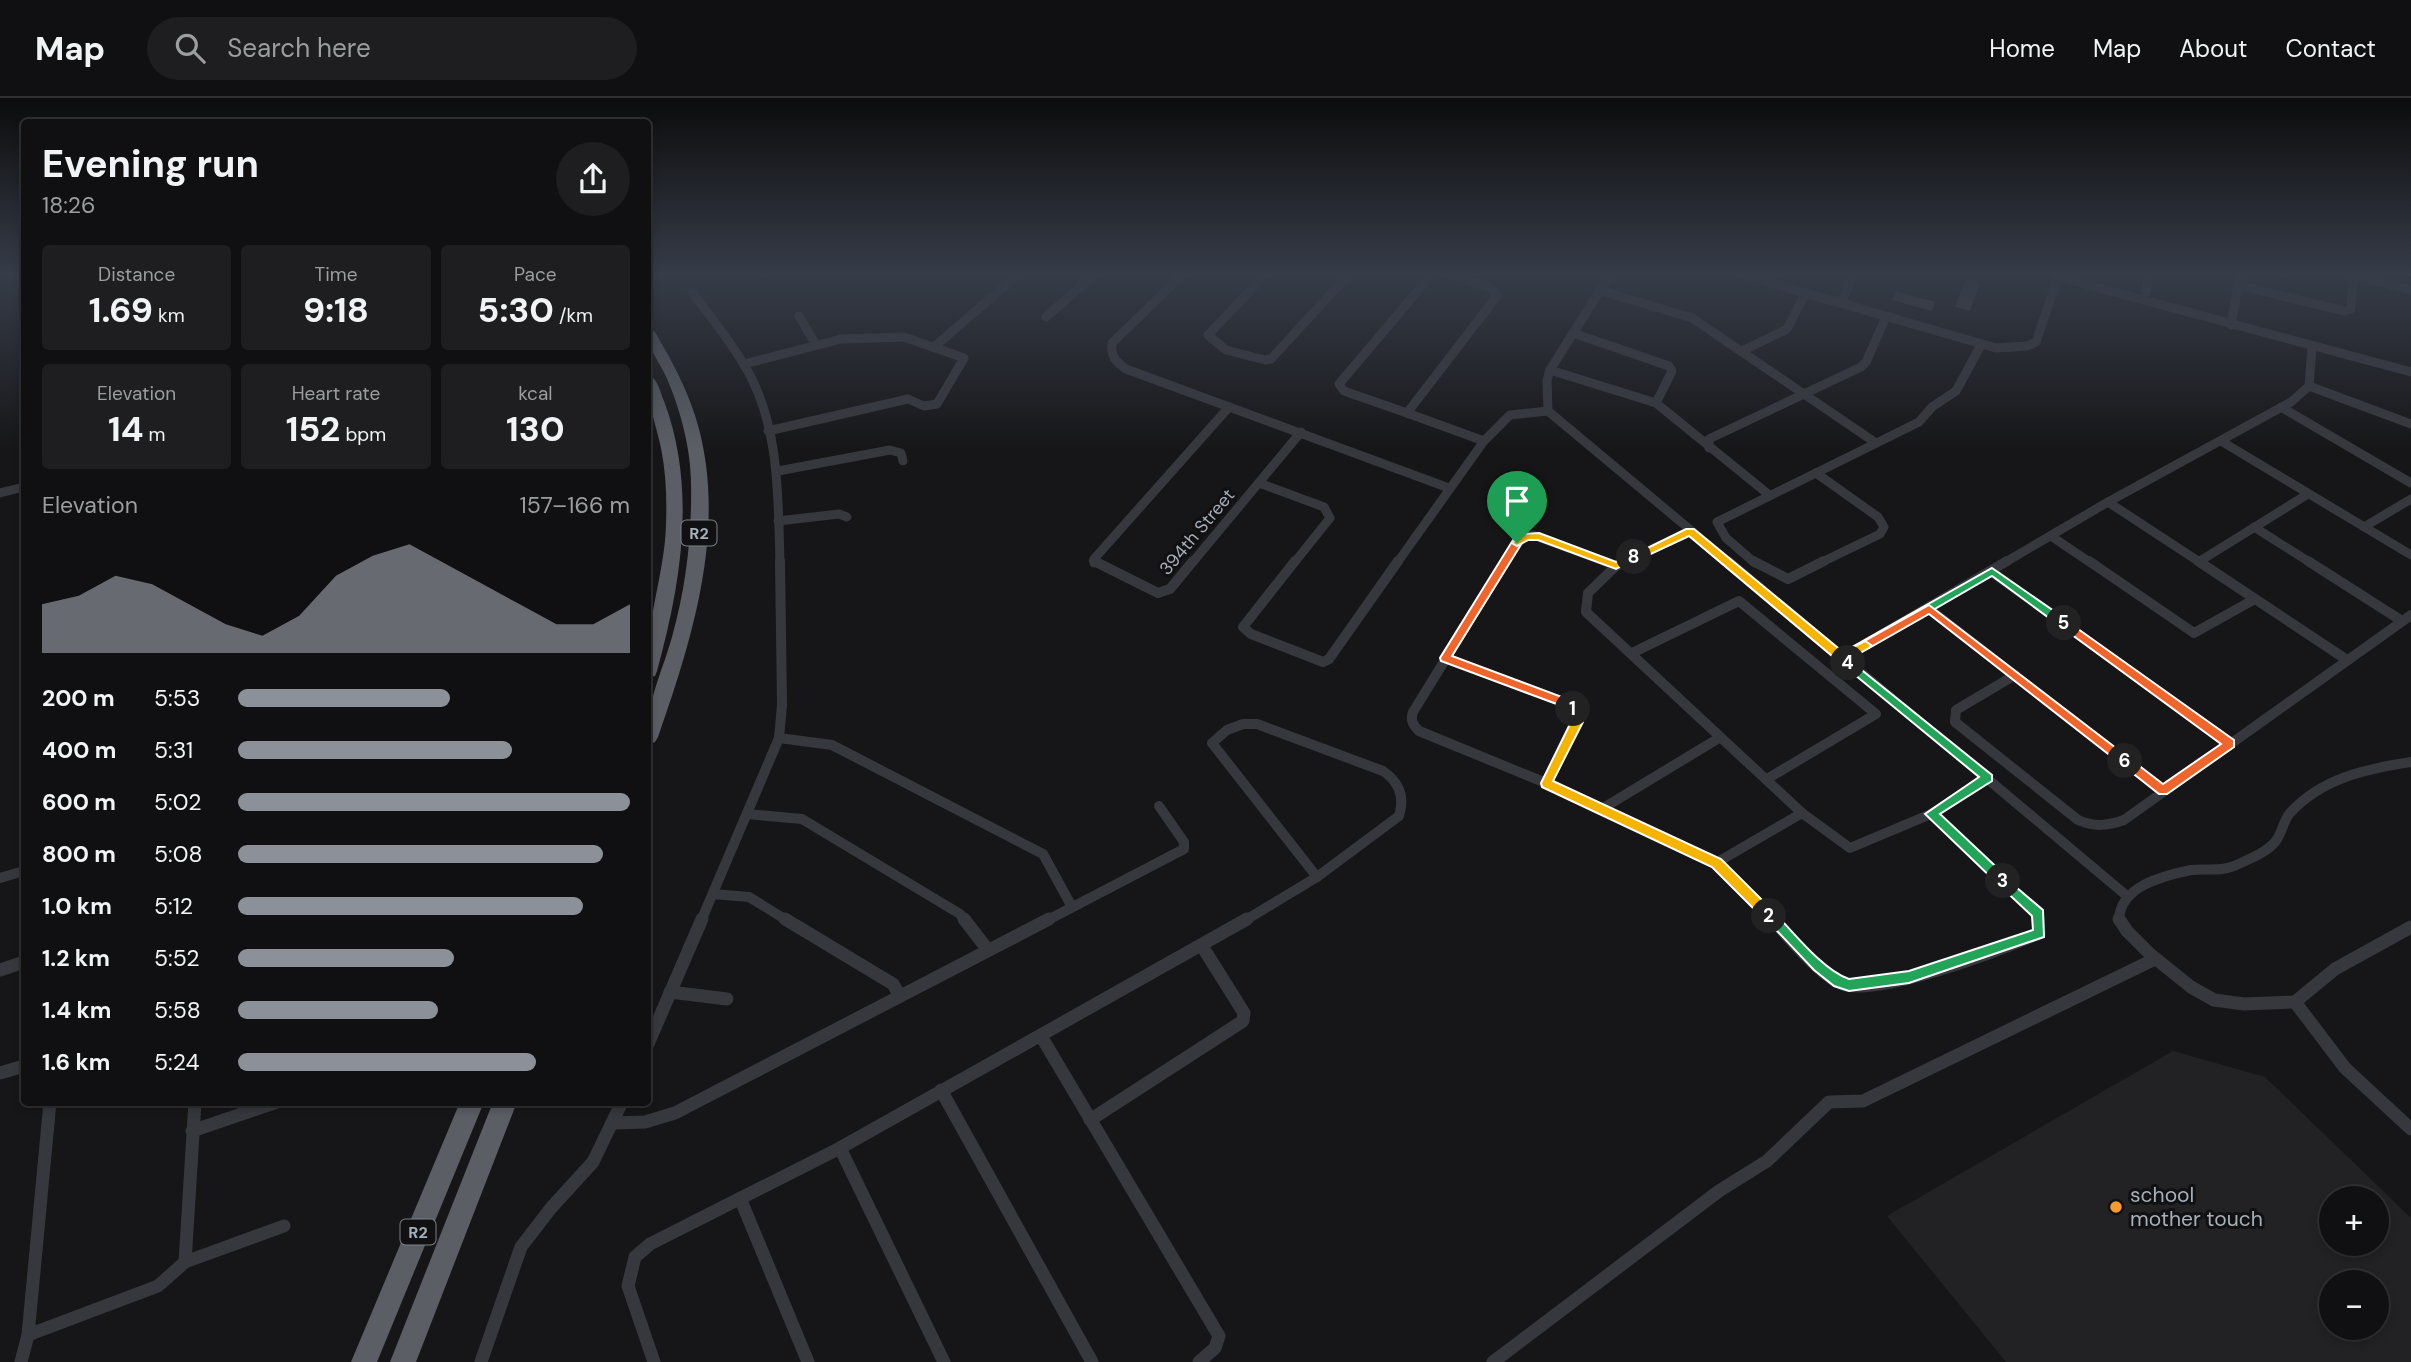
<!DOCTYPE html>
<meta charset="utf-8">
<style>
:root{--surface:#101012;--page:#1e1e20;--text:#f1f3f6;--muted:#9c9d9f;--line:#303032;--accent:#8c9099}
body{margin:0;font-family:"DM Sans",sans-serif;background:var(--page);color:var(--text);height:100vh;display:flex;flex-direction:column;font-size:26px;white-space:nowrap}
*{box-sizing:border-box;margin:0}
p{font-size:23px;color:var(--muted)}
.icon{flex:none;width:38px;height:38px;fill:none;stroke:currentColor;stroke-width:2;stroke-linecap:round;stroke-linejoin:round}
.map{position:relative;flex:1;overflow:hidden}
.side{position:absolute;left:21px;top:21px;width:630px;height:987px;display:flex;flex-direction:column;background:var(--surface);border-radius:7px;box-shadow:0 4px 10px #0003,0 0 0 2px var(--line)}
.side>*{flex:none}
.controls{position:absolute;left:2319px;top:1088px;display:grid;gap:14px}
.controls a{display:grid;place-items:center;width:70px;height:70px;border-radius:50%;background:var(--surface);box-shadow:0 4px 10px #0003,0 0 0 2px var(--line);font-size:35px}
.pin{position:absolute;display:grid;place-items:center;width:60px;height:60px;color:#fff;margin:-72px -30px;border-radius:50% 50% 50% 0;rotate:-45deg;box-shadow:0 0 7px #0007}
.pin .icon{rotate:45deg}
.km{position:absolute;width:35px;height:35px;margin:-18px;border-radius:50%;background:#222;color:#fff;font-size:19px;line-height:35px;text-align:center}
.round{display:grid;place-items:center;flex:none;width:74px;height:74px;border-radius:37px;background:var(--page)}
.headline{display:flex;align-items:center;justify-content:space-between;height:119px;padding:0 21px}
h1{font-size:38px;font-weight:700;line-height:52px}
.stats{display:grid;grid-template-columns:repeat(3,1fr);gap:10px;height:119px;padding:7px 21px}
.stats div{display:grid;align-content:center;border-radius:7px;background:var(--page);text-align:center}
.stats b{font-size:35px;font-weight:700}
.stats small{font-size:19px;font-weight:400}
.stats p{font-size:19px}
.chart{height:196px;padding:14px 21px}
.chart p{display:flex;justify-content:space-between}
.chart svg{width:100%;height:126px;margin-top:7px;fill:var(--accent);opacity:.7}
ul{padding:0 21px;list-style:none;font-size:23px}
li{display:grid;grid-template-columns:112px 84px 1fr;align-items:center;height:52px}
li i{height:18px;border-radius:9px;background:var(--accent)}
header{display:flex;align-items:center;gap:42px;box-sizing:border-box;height:98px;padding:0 35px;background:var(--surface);border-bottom:2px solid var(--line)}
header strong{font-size:33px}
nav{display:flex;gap:38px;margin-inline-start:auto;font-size:24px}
.search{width:490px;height:63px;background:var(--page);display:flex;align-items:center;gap:18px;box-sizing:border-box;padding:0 24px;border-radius:38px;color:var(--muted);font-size:26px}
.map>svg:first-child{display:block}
.built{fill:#222225;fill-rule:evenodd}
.building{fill:#404145}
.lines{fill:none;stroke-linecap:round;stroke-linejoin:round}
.minor-far2{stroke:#37383d;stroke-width:9}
.minor-far1{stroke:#37383d;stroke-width:10}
.minor{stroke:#37383d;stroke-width:13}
.trunk{fill:#5b5e65;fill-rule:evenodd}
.split-1{fill:#f0652b;stroke:#fff;stroke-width:2}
.split-2{fill:#f5b400;stroke:#fff;stroke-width:2}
.split-3{fill:#22a559;stroke:#fff;stroke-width:2}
.split-4{fill:#22a559;stroke:#fff;stroke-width:2}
.split-5{fill:#22a559;stroke:#fff;stroke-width:2}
.split-6{fill:#f0652b;stroke:#fff;stroke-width:2}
.split-7{fill:#f0652b;stroke:#fff;stroke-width:2}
.split-8{fill:#f5b400;stroke:#fff;stroke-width:2}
.split-9{fill:#f5b400;stroke:#fff;stroke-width:2}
.poi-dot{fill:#f89b2e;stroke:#111113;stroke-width:2.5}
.labels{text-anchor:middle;stroke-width:6;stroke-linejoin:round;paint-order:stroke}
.shield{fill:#111113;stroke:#7a8086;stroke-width:2}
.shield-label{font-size:16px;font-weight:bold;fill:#a7afb8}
.street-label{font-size:18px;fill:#a7afb8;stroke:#111113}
.near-poi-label{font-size:21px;fill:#a7afb8;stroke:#111113;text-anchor:start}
</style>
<header>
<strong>Map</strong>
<div class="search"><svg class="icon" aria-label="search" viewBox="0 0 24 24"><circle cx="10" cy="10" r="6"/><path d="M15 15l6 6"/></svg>Search here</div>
<nav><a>Home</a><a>Map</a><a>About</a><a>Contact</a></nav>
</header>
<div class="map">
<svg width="2411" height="1264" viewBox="0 0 2411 1264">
<rect width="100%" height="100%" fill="#161618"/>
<path class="built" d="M2173,953L2265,979L2411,1120V1264H2006L1887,1118ZM2331,1101H2376V1146H2331ZM2331,1185H2376V1230H2331Z"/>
<g class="building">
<polygon points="1966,181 1980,185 1970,213 1955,209"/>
<polygon points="1895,193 1935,204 1932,213 1892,202"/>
</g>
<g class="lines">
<g class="minor-far2">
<path d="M1183,176L1112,245C1110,258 1116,264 1126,271L1449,390"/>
<polyline points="1266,176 1208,237 1226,252 1265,262 1271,261 1349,176"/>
<polyline points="1740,176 1996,250 2027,248 2036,244 2059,176"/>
<polyline points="2348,176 2411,192"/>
<polyline points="2058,179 2411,274"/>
<polyline points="2238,187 2344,213 2351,211 2353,177"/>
<polyline points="1599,192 1692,220 1876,345"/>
<path d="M692,194C709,217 728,240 743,265C780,324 778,398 780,465"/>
<polyline points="2144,202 2150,176"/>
<polyline points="1841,205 1854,176"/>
<polyline points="799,218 816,247"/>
<polyline points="1046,219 1095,176"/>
<polyline points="2231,227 2240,176"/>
<polyline points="1573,235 1669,268 1672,273 1656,305"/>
<polyline points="934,249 1019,176"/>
<polyline points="1744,252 1787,231 1805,196"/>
<polyline points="744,266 841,241 904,239 964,260 937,306 924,308 908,301 768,333"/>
<polyline points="1550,272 1656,305 1768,396"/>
<polyline points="2309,288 2411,326"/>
<polyline points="2281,309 2411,385"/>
<polyline points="1548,313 1730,465"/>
<polyline points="1407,315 1344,293 1339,286 1432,176"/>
<polyline points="1484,343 1510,317 1548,313 1547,282 1550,272 1610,176"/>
<polyline points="2221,343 2411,457"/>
<polyline points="1709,350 1709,341 1861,269 1866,264 1886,219"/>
<polyline points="778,373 890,352 901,355 903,363"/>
<polyline points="1816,375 1878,419 1884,429 1880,436 1820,465"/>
<polyline points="1816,375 1919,324 1932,309 1956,293 1981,247"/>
<polyline points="1259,385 1324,409 1330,420 1294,465"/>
<polyline points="0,395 24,389"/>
<polyline points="2108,404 2201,465"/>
<polyline points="778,423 839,416 847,419"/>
<polyline points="2254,429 2311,465"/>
<polyline points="2364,429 2411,401"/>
<polyline points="2051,438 2091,465"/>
<polyline points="2200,463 2308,396"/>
<polyline points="1094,465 1094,461 1229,309"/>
<polyline points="1192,465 1301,334"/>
<polyline points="1397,465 1484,343 1407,315 1497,198 1492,190 1448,176"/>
<polyline points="1504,465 1520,440 1533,437 1609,465"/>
<polyline points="1622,465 1690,433"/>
<polyline points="1755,465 1726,440 1717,424 1816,375"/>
<polyline points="2004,465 2108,404 2291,304 2309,288 2312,249"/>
</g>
<g class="minor-far1">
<polyline points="1094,463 1158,495 1170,491 1193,463"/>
<polyline points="1295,463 1243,529 1251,536 1323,564 1329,561 1398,463"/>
<path d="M1506,463L1413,614C1410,622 1413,627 1419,633L1546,685L1716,765L1774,823"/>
<polyline points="1604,463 1616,468"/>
<polyline points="1626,463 1616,468 1588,495 1586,514 1802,715 1850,750 1931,716 1988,680"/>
<polyline points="1728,463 2127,798"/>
<polyline points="1753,463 1788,481 1824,463"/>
<polyline points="2089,463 2194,535 2255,501"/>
<polyline points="2198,463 2347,562"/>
<polyline points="2308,463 2402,523"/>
<polyline points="1992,474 2230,646"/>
<polyline points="1929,511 2163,692"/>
<polyline points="1632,555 1739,503 1876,616 1767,681"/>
<polyline points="1445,560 1566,605 1577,616 1577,624 1546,685"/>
<polyline points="1842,560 2007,463"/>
<path d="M2015,577L1956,612L1955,624L2078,722C2094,729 2107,728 2124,722L2411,517"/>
<path d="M1243,626H1257L1383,673C1399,684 1405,699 1399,718L1317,779L1212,645L1227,632Z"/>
<polyline points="779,640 832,647 1043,756 1072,809"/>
<polyline points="1600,712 1719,640"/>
<polyline points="747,716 802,721 960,816 965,823"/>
<polyline points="1931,716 2038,816 2038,823"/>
<polyline points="1716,765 1802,715"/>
<polyline points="0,780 24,773"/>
<polyline points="713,796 749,799 788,823"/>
<polyline points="701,823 779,640 782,607 780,463"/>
<polyline points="1046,823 1184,751 1184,744 1159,708"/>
<polyline points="1244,823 1317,779"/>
<path d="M2119,823C2119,788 2163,778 2191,772C2206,770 2220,774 2234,768C2247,762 2266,755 2275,744C2282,736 2283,723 2290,715C2322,680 2366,671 2411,664"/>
</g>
<g class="minor">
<polyline points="785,821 893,886 900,898"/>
<polyline points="964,821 988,852"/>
<path d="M1772,821C1789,838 1820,878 1843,886C1880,898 2001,851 2039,835L2038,821"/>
<polyline points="2119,821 2127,833 2150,856 2191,889 2214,902 2244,906 2295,904 2335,871 2411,829"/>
<polyline points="0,872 24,864"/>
<polyline points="670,894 727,901"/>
<polyline points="2295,904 2345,970 2411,1031"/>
<polyline points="1041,938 1219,1238 1215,1250 1199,1264"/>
<polyline points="648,946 702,821"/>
<polyline points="0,975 24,968"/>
<polyline points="941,992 1092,1264"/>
<polyline points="50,1004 28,1237 158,1188 185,1164 195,1004"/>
<polyline points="1090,1022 1243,923 1244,915 1202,848"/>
<polyline points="614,1025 645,1024 675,1015 1049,821"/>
<polyline points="192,1033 277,1004"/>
<polyline points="840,1050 944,1264"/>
<polyline points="740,1100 808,1264"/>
<polyline points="185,1164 284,1128"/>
<polyline points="21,1264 28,1237"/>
<polyline points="481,1264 521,1149 551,1110 593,1064 622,1004"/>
<polyline points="654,1264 628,1188 635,1159 650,1146 840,1050 1247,821"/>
<polyline points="1493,1264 1719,1093 1767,1063 1829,1004 1863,1003 2155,861"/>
</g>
<g class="trunk">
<path d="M648,230L655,234C673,265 690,296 699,331C726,434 692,542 658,639L655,644L648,647C644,609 662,575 672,539C686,489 692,438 691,386C691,352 681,314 668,283C660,263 646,251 648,230Z"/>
<path d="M648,277C658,280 660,294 664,303C697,391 681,486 657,573L655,578L648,580C643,530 665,477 666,426C667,401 666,375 661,350C656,326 646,302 648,277Z"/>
<polygon points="460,1004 484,1004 377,1264 351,1264"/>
<polygon points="493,1004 517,1004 416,1264 390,1264"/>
</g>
</g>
<linearGradient id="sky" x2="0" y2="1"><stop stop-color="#0c0c0d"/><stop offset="0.5" stop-color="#363c48"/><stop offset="1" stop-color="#363c48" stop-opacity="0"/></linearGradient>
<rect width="2411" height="353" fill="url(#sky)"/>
<polygon class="split-1" points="1517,441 1522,445 1452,558 1570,602 1577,608 1577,614 1569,614 1562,608 1441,563 1440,560 1513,442"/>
<polygon class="split-2" points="1573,606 1579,611 1583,624 1553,683 1721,761 1774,814 1774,822 1765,822 1712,769 1542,689 1541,685 1571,624 1568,611"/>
<path class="split-3" d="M2003,778L2043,812L2044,839L1909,885L1849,893L1834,888L1814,872L1763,818L1765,814H1774C1793,834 1823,872 1849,881L1909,873L2033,832L2032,818L1999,787L1997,783Z"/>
<polygon class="split-4" points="1848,561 1992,677 1992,683 1940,716 2007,779 2007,787 1999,787 1925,716 1979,679 1844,568 1843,565"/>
<polygon class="split-5" points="1992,470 2067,522 2067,528 2060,528 1992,478 1850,560 1854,565 1852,568 1844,568 1838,563 1838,557"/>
<polygon class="split-6" points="2064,521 2234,642 2234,649 2167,696 2159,696 2121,666 2121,660 2129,660 2163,686 2221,646 2060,528 2058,525"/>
<polygon class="split-7" points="1929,507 2129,660 2129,666 2121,666 1929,516 1869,550 1861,550 1861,545"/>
<polygon class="split-8" points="1686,431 1694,431 1843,554 1865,543 1871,547 1869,550 1846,563 1838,563 1689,438 1638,462 1629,459"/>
<polygon class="split-9" points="1539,435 1616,464 1634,456 1639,459 1616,471 1538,442 1528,442 1517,448 1512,445 1522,436"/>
<circle class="poi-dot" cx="2116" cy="1109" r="7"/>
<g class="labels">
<g class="shield">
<rect x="681.5" y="422.5" width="35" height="25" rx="5"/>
<rect x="400.5" y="1121.5" width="35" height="25" rx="5"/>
</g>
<g class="shield-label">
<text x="699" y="441">R2</text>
<text x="418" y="1140">R2</text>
</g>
<g class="street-label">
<text transform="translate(1197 434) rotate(-50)" y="6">394th Street</text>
</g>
<g class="near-poi-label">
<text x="2130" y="1104">school<tspan x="2130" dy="24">mother touch</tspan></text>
</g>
</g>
</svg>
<div class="controls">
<a>+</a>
<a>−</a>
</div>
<div class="pin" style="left:1517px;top:445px;background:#1e9e55"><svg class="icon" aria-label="arrive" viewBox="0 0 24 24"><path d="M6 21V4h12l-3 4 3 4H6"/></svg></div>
<b class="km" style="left:1573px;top:611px">1</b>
<b class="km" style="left:1769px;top:818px">2</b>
<b class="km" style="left:2003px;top:783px">3</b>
<b class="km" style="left:1848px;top:565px">4</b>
<b class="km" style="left:2064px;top:525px">5</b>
<b class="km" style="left:2125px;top:663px">6</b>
<b class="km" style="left:1634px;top:459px">8</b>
<section class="side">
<div class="headline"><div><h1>Evening run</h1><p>18:26</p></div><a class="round"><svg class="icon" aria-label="share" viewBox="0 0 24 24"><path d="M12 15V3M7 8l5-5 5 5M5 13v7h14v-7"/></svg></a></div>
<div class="stats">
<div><p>Distance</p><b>1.69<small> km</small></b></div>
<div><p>Time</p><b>9:18</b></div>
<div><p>Pace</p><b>5:30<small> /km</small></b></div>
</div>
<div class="stats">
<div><p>Elevation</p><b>14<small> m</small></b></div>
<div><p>Heart rate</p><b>152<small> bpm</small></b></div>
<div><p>kcal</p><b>130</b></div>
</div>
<div class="chart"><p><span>Elevation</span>157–166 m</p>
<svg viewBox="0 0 160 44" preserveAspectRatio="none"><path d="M0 44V27L10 24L20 17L30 20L40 27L50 34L60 38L70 31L80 17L90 10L100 6L110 13L120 20L130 27L140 34L150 34L160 27V44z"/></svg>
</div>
<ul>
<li><b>200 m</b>5:53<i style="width:54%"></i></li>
<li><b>400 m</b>5:31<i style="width:70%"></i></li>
<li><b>600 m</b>5:02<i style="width:100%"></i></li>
<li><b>800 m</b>5:08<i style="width:93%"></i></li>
<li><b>1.0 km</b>5:12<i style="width:88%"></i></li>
<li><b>1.2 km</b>5:52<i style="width:55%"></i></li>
<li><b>1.4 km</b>5:58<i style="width:51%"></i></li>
<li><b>1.6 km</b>5:24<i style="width:76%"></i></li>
</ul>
</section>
</div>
